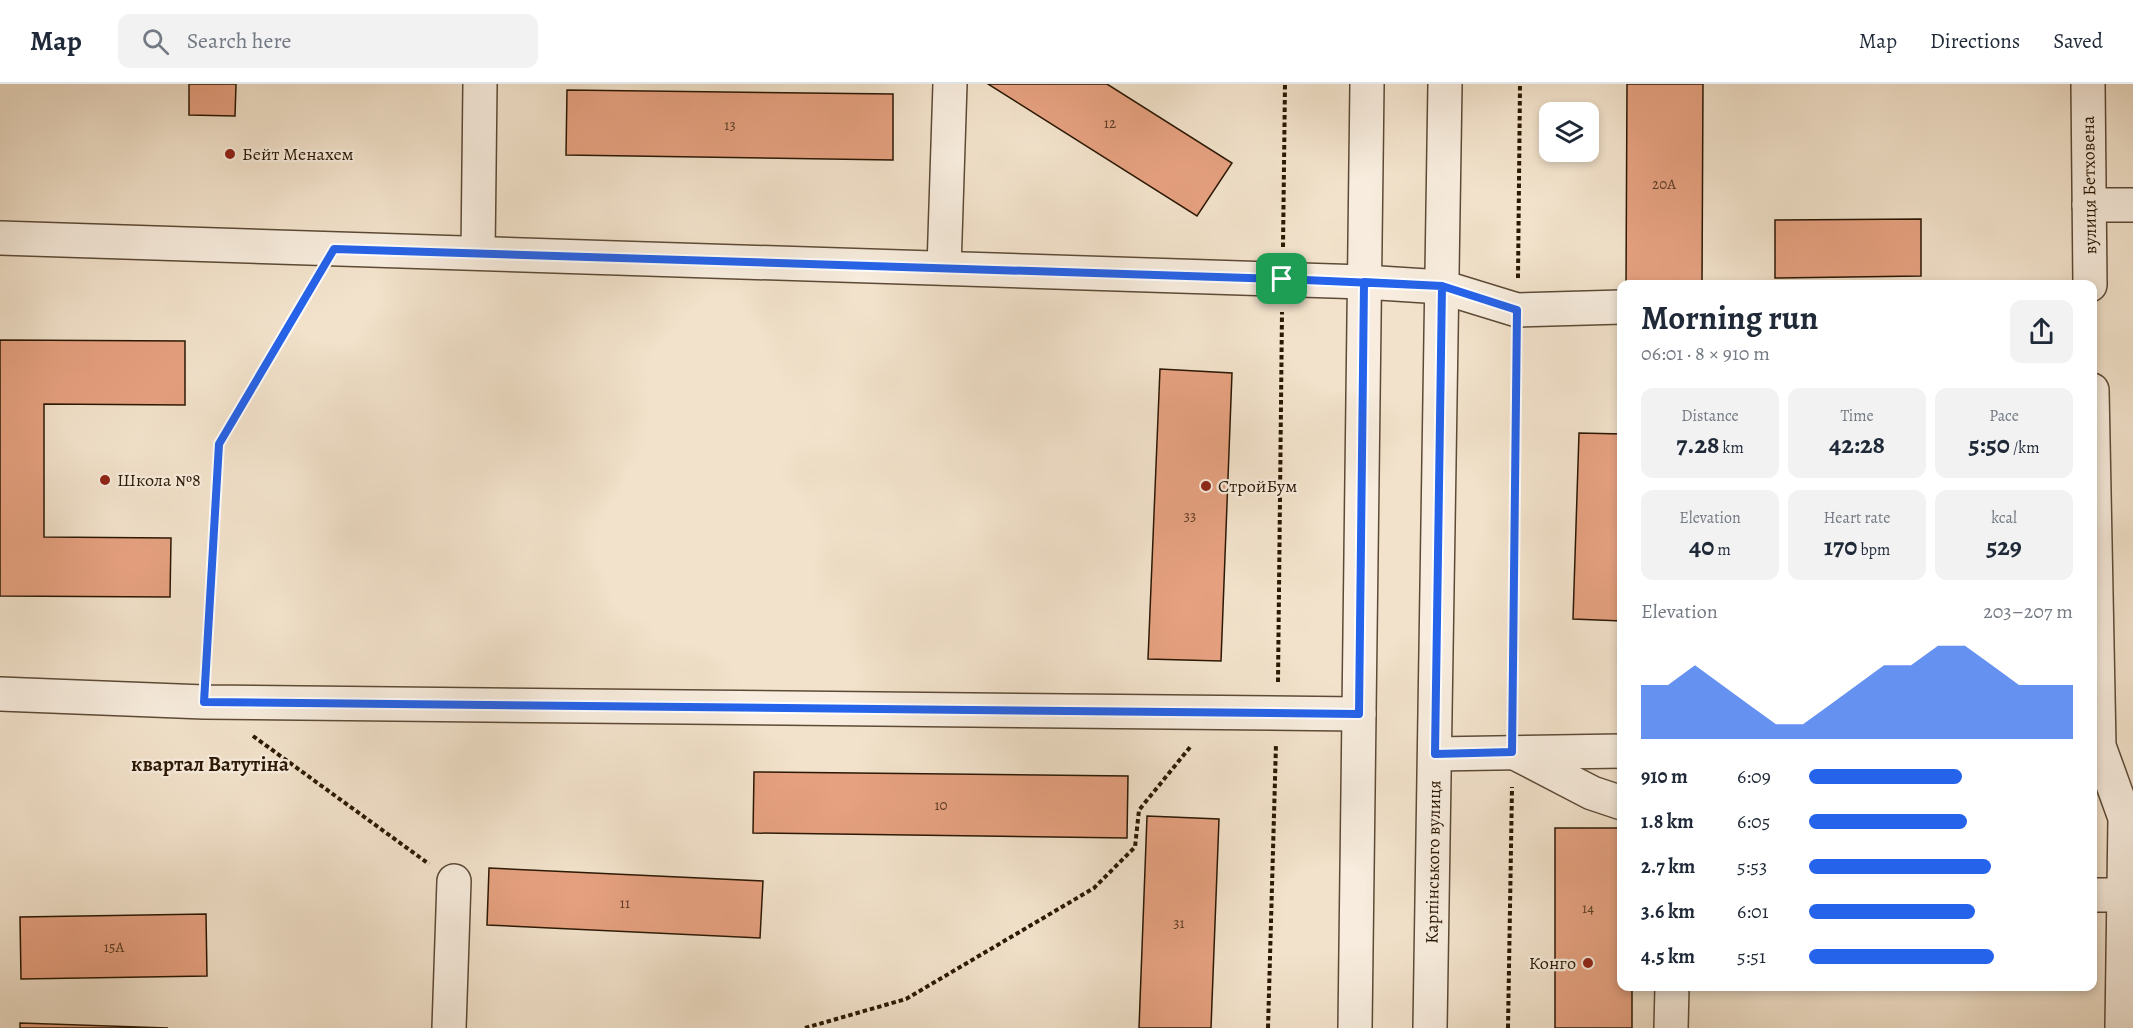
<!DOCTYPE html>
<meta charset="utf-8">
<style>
:root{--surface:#fff;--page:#f2f2f3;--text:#1f2937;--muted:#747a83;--line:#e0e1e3;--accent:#2563eb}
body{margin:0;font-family:Alegreya,serif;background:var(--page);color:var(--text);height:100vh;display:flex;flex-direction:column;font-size:22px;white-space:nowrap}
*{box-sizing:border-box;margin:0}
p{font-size:20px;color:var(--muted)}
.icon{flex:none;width:33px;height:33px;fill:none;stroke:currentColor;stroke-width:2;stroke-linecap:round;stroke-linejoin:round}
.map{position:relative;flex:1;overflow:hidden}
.drawer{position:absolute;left:1617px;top:196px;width:480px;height:711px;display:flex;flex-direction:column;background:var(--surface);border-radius:12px;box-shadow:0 3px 9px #0003}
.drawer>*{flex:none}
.fabs{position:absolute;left:1539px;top:18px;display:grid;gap:12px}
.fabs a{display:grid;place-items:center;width:60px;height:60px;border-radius:12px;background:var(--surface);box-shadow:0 3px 9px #0003;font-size:30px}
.pin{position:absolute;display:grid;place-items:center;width:51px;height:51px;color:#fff;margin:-26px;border-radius:12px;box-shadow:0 3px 9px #0006}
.round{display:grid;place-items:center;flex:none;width:63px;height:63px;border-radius:12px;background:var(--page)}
.headline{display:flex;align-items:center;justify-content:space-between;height:102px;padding:0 24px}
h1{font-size:33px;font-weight:600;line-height:45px}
.figures{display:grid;grid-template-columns:repeat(3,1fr);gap:9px;height:102px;padding:6px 24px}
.figures div{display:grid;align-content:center;border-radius:12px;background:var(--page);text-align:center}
.figures b{font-size:26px;font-weight:600}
.figures small{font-size:16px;font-weight:400}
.figures p{font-size:16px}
.chart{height:168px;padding:12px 24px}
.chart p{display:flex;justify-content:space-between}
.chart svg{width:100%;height:108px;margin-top:6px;fill:var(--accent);opacity:.7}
ul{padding:0 24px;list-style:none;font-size:20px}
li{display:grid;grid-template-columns:96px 72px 1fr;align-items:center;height:45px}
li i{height:15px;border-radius:8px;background:var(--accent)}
header{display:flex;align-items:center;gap:36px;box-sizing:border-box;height:84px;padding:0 30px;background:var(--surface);border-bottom:2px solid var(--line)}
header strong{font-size:28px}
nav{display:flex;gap:33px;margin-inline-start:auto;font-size:21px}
.search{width:420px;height:54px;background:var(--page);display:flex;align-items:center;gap:15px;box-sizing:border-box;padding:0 21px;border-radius:12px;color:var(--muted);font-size:22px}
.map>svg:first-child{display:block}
.building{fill:#e6a180;stroke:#2b1804;stroke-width:1.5}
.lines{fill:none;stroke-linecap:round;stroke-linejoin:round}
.minor-casing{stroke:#5d4a36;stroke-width:36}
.path{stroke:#2b1804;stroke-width:4;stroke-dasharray:4.5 3;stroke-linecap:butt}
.minor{stroke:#f7ecdd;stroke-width:33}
.route-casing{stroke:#fff;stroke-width:12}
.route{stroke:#2563eb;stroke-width:8}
.poi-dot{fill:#8f2418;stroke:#f7ecdd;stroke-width:2}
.labels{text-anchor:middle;stroke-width:4.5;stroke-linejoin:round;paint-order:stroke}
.number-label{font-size:15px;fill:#5a3a23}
.poi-label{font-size:18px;fill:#2b1804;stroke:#f7ecdd;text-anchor:start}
.street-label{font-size:18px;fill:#2b1804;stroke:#f7ecdd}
.quarter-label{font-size:21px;font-weight:bold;fill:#2b1804;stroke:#f7ecdd}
</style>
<header>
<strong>Map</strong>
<div class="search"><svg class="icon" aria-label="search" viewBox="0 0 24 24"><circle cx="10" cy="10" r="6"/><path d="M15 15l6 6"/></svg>Search here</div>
<nav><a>Map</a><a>Directions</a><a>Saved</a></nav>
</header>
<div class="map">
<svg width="2133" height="944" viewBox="0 0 2133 944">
<rect width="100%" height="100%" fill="#f2e2cb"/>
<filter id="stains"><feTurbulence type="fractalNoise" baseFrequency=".00333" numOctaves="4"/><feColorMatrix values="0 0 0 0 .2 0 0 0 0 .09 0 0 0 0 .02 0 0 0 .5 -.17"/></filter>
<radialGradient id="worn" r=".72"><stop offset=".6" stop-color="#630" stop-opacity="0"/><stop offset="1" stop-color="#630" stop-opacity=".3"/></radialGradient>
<g class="building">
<polygon points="189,0 236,0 235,32 189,31"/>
<polygon points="988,0 1107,0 1232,79 1197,132"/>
<polygon points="1627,0 1703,0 1702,201 1626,201"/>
<polygon points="567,6 893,10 893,76 566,71"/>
<polygon points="1921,135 1921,192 1775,194 1775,136"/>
<polygon points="0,256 185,257 185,321 44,320 44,453 171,454 170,513 0,512"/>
<polygon points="1160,285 1232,289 1221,577 1148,575"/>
<polygon points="1579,349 1622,350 1622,537 1573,535"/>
<polygon points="754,688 1128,692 1127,754 753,749"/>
<polygon points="1147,732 1219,735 1211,944 1139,944"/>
<polygon points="1555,744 1622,744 1622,903 1632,903 1632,944 1555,944"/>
<polygon points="489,784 763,797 760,854 487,841"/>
<polygon points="206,830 207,892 21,895 20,833"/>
<polygon points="20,939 168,944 20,944"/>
</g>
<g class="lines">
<defs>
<g id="minor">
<polyline points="2088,0 2090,201"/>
<polyline points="2089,121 2133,121"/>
<polyline points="0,154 1364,198 1442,203 1517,226 1622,223"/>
<polyline points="478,169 480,0"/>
<polyline points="944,184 950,0"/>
<polyline points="2092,306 2099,662 2125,734 2122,944"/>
<polyline points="0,610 204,618 1359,630"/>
<polyline points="1435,670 1622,667"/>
<polyline points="1517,670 1592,709 1622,719"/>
<polyline points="2092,811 2124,811"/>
<polyline points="449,944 454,797"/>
<polyline points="1355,944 1367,0"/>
<polyline points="1430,944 1445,0"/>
<polyline points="1671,944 1672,903"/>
</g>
</defs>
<use href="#minor" class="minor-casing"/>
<g class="path">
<polyline points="1283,163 1285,0"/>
<polyline points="1518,194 1520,0"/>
<polyline points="206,586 219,361 315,197"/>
<polyline points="1278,598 1282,228"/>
<polyline points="1513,638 1517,259"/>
<polyline points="253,652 429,780"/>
<polyline points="805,944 906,915 1094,804 1135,763 1139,726 1191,662"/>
<polyline points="1268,944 1276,660"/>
<polyline points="1508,944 1512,703"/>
</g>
<use href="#minor" class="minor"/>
</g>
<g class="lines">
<defs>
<polyline id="route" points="1282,195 334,165 219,360 204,618 1359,630 1364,198 1442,202 1517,226 1512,668 1435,670 1442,202 1282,195"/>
</defs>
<use href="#route" class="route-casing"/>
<use href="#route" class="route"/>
</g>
<g class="poi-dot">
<circle cx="230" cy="70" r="6"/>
<circle cx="105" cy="396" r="6"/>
<circle cx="1206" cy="402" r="6"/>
<circle cx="1588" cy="879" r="6"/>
</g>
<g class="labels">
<g class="number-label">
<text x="1110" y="44">12</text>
<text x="730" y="46">13</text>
<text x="1664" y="105">20А</text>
<text x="1190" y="437">33</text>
<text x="941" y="726">10</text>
<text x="625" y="824">11</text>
<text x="1588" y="829">14</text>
<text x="1179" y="844">31</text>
<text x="114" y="868">15А</text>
</g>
<g class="poi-label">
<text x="242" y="76">Бейт Менахем</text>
<text x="117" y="402">Школа №8</text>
<text x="1218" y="408">СтройБум</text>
<text x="1576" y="885" text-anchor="end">Конго</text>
</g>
<g class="street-label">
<text transform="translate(2089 101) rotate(-91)" y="6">вулиця Бетховена</text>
<text transform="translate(1433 778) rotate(-89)" y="6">Карпінського вулиця</text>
</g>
<g class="quarter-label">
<text x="210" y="687">квартал Ватутіна</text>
</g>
</g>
<rect width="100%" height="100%" filter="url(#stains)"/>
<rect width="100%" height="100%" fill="url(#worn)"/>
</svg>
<div class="fabs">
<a><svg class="icon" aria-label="layers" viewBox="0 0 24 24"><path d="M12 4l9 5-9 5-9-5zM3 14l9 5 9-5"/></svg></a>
</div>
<div class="pin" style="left:1282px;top:195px;background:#1e9e55"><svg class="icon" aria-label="arrive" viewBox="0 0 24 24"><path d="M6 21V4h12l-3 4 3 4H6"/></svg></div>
<section class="drawer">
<div class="headline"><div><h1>Morning run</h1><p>06:01 · 8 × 910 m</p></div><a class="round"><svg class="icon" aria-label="share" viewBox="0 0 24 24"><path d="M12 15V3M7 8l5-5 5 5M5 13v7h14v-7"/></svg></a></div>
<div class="figures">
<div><p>Distance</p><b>7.28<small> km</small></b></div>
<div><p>Time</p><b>42:28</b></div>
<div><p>Pace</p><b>5:50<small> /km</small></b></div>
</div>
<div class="figures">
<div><p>Elevation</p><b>40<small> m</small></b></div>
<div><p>Heart rate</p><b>170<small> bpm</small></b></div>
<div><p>kcal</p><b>529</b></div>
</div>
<div class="chart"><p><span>Elevation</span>203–207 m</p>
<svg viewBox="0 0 160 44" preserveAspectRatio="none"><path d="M0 44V22L10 22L20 14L30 22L40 30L50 38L60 38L70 30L80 22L90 14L100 14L110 6L120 6L130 14L140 22L150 22L160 22V44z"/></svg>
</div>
<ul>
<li><b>910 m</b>6:09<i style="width:58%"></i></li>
<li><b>1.8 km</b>6:05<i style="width:60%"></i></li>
<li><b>2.7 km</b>5:53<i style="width:69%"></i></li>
<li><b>3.6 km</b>6:01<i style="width:63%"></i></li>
<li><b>4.5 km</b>5:51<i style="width:70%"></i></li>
</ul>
</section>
</div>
